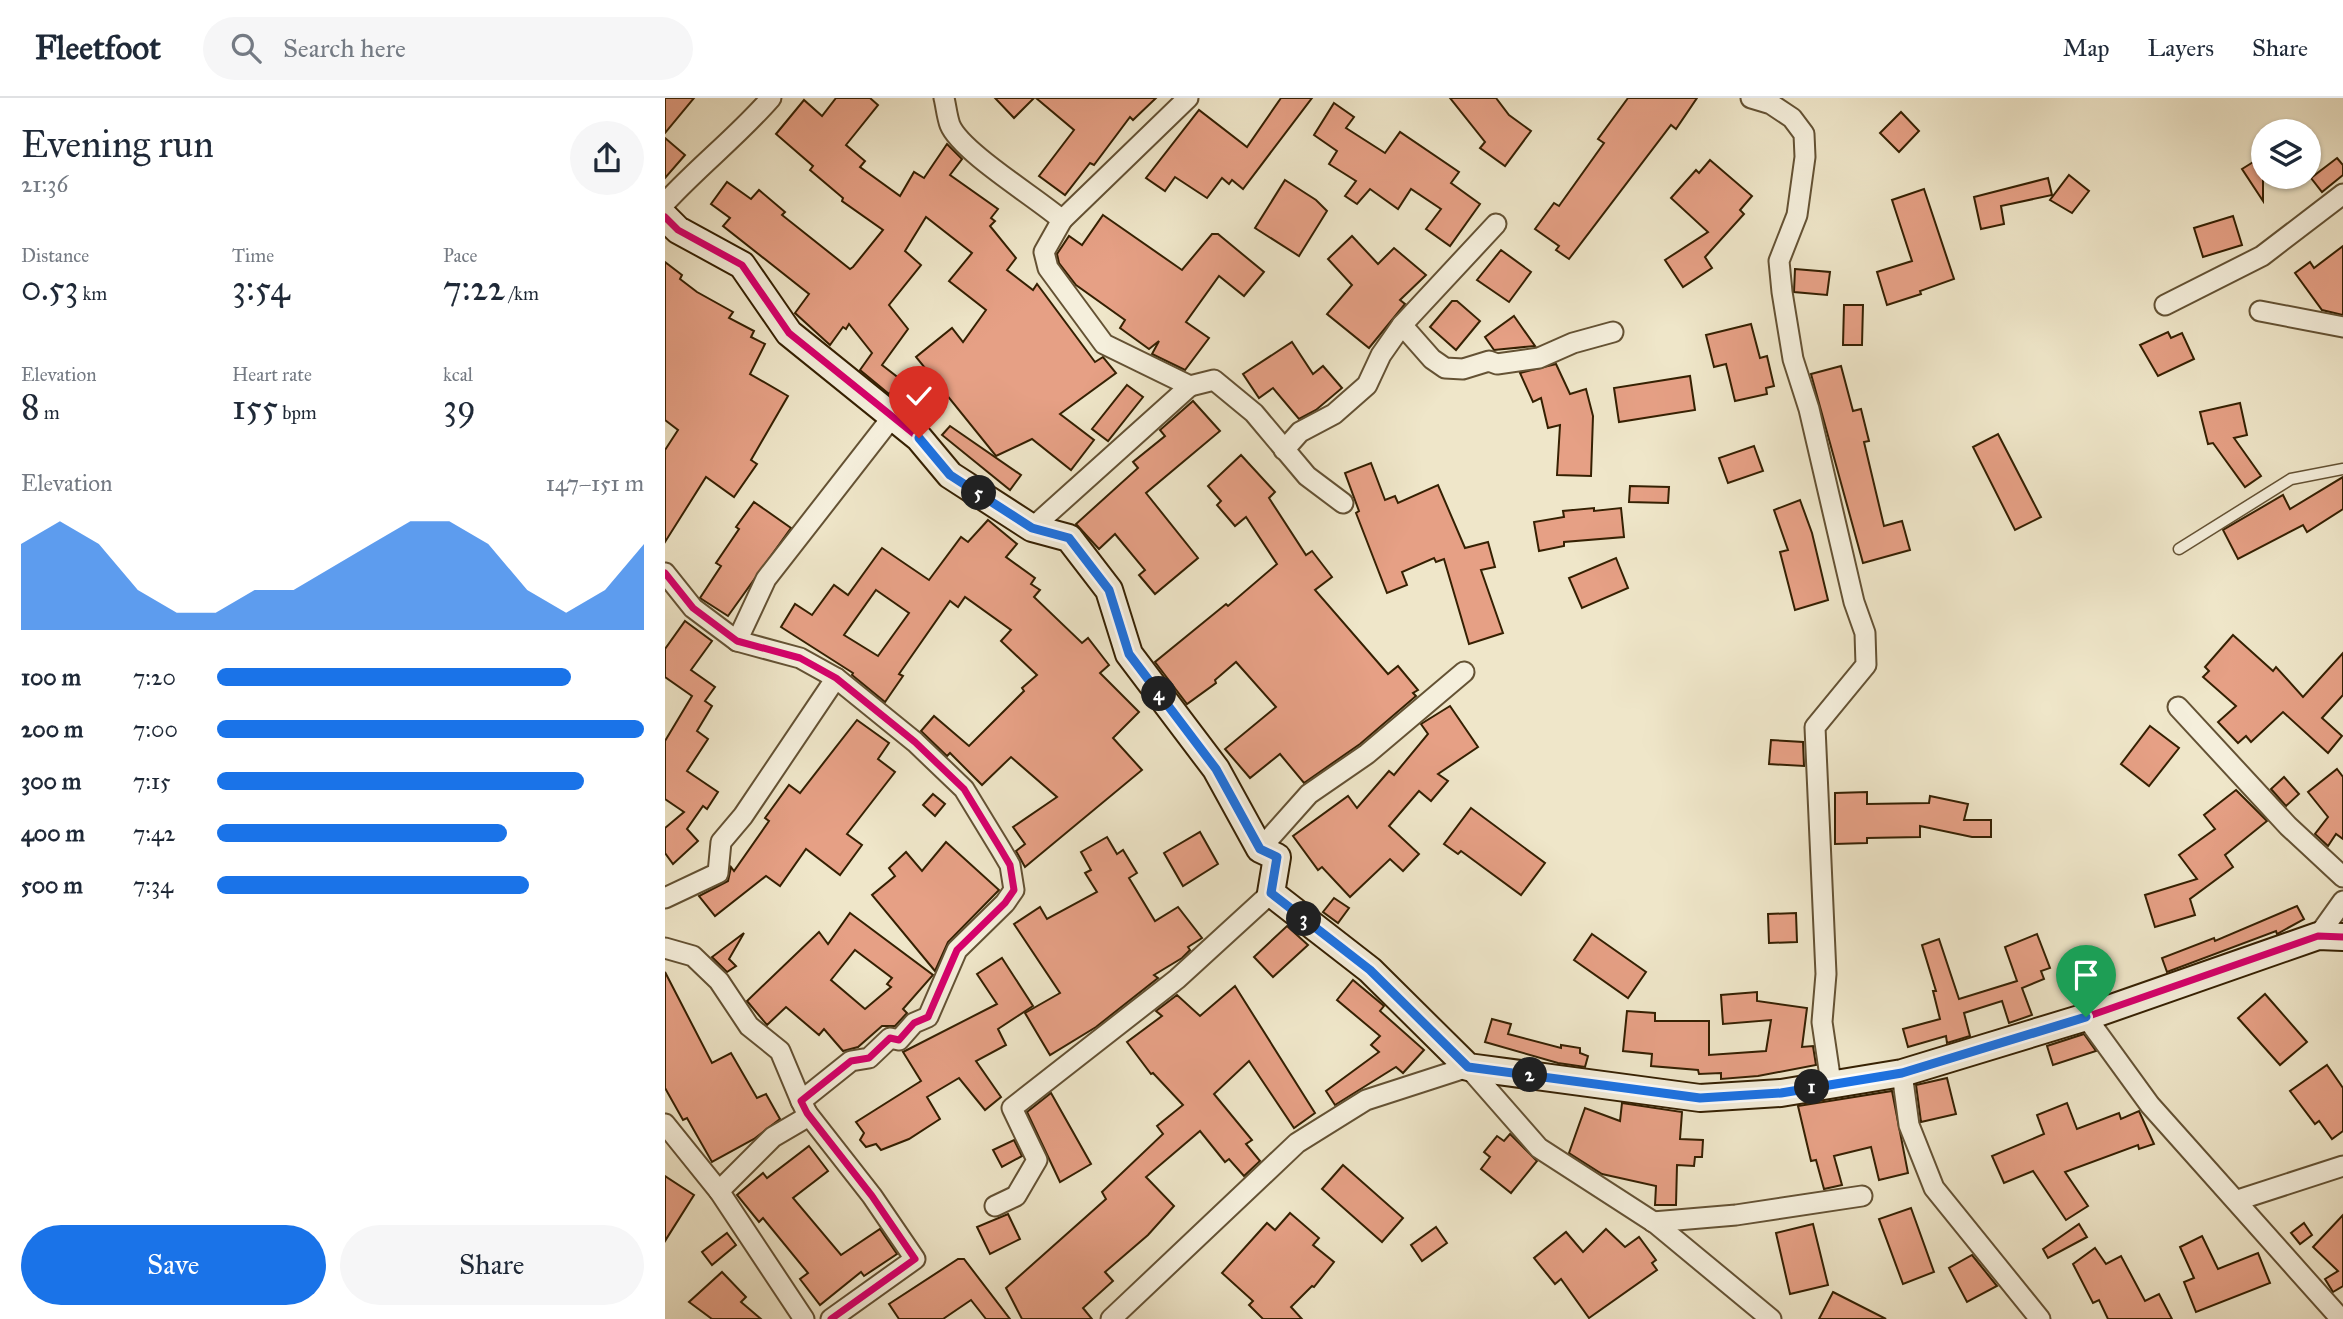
<!DOCTYPE html>
<meta charset="utf-8">
<style>
:root{--surface:#fff;--page:#f6f6f7;--text:#1f2937;--muted:#747a83;--line:#e0e1e3;--accent:#1a73e8}
body{margin:0;font-family:"IM FELL Great Primer",serif;background:var(--page);color:var(--text);height:100vh;display:flex;flex-direction:column;font-size:26px;white-space:nowrap}
*{box-sizing:border-box;margin:0}
p{font-size:23px;color:var(--muted)}
.icon{flex:none;width:38px;height:38px;fill:none;stroke:currentColor;stroke-width:2;stroke-linecap:round;stroke-linejoin:round}
.map{position:relative;flex:1;overflow:hidden}
.details{display:flex;flex-direction:column;background:var(--surface);width:665px}
.details>*{flex:none}
.buttons{position:absolute;left:1586px;top:21px;display:grid;gap:14px}
.buttons a{display:grid;place-items:center;width:70px;height:70px;border-radius:50%;background:var(--surface);box-shadow:0 2px 5px #0004;font-size:35px}
.pin{position:absolute;display:grid;place-items:center;width:60px;height:60px;color:#fff;margin:-72px -30px;border-radius:50% 50% 50% 0;rotate:-45deg;box-shadow:0 0 7px #0007}
.pin .icon{rotate:45deg}
.km{position:absolute;width:35px;height:35px;margin:-18px;border-radius:50%;background:#222;color:#fff;font-size:19px;line-height:35px;text-align:center}
.round{display:grid;place-items:center;flex:none;width:74px;height:74px;border-radius:37px;background:var(--page)}
.summary{display:flex;align-items:center;justify-content:space-between;height:119px;padding:0 21px}
h1{font-size:38px;font-weight:600;line-height:52px}
.stats{display:grid;grid-template-columns:repeat(3,1fr);gap:10px;height:119px;padding:7px 21px}
.stats div{display:grid;align-content:center}
.stats b{font-size:35px;font-weight:600}
.stats small{font-size:19px;font-weight:400}
.stats p{font-size:19px}
.chart{height:196px;padding:14px 21px}
.chart p{display:flex;justify-content:space-between}
.chart svg{width:100%;height:126px;margin-top:7px;fill:var(--accent);opacity:.7}
.button{display:flex;gap:14px;margin-top:auto;padding:14px 21px}
.button a{flex:1;height:80px;border-radius:42px;background:var(--accent);color:#fff;font-size:28px;font-weight:600;line-height:80px;text-align:center}
.button a+a{background:var(--page);color:var(--text)}
ul{padding:0 21px;list-style:none;font-size:23px}
li{display:grid;grid-template-columns:112px 84px 1fr;align-items:center;height:52px}
li i{height:18px;border-radius:9px;background:var(--accent)}
header{display:flex;align-items:center;gap:42px;box-sizing:border-box;height:98px;padding:0 35px;background:var(--surface);border-bottom:2px solid var(--line)}
header strong{font-size:33px}
nav{display:flex;gap:38px;margin-inline-start:auto;font-size:24px}
.search{width:490px;height:63px;background:var(--page);display:flex;align-items:center;gap:18px;box-sizing:border-box;padding:0 24px;border-radius:38px;color:var(--muted);font-size:26px}
main{display:flex;flex:1;min-height:0}
.map>svg:first-child{display:block}
.building{fill:#e6a085;stroke:#352002;stroke-width:2;fill-rule:evenodd}
.lines{fill:none;stroke-linecap:round;stroke-linejoin:round}
.lane-casing{stroke:#645234;stroke-width:13}
.street-casing{stroke:#645234;stroke-width:23}
.secondary-casing{stroke:#352002;stroke-width:30}
.lane{stroke:#f5efdc;stroke-width:10}
.street{stroke:#f5efdc;stroke-width:19}
.secondary{stroke:#f5efdc;stroke-width:26}
.cycleway-casing{stroke:#f5efdc;stroke-width:11}
.cycleway{stroke:#d6006c;stroke-width:7}
.route-casing{stroke:#fff;stroke-width:14}
.route{stroke:#1a73e8;stroke-width:9}
</style>
<header>
<strong>Fleetfoot</strong>
<div class="search"><svg class="icon" aria-label="search" viewBox="0 0 24 24"><circle cx="10" cy="10" r="6"/><path d="M15 15l6 6"/></svg>Search here</div>
<nav><a>Map</a><a>Layers</a><a>Share</a></nav>
</header>
<main>
<section class="details">
<div class="summary"><div><h1>Evening run</h1><p>21:36</p></div><a class="round"><svg class="icon" aria-label="share" viewBox="0 0 24 24"><path d="M12 15V3M7 8l5-5 5 5M5 13v7h14v-7"/></svg></a></div>
<div class="stats">
<div><p>Distance</p><b>0.53<small> km</small></b></div>
<div><p>Time</p><b>3:54</b></div>
<div><p>Pace</p><b>7:22<small> /km</small></b></div>
</div>
<div class="stats">
<div><p>Elevation</p><b>8<small> m</small></b></div>
<div><p>Heart rate</p><b>155<small> bpm</small></b></div>
<div><p>kcal</p><b>39</b></div>
</div>
<div class="chart"><p><span>Elevation</span>147–151 m</p>
<svg viewBox="0 0 160 44" preserveAspectRatio="none"><path d="M0 44V14L10 6L20 14L30 30L40 38L50 38L60 30L70 30L80 22L90 14L100 6L110 6L120 14L130 30L140 38L150 30L160 14V44z"/></svg>
</div>
<ul>
<li><b>100 m</b>7:20<i style="width:83%"></i></li>
<li><b>200 m</b>7:00<i style="width:100%"></i></li>
<li><b>300 m</b>7:15<i style="width:86%"></i></li>
<li><b>400 m</b>7:42<i style="width:68%"></i></li>
<li><b>500 m</b>7:34<i style="width:73%"></i></li>
</ul>
<div class="button"><a>Save</a><a>Share</a></div>
</section>
<div class="map">
<svg width="1678" height="1221" viewBox="0 0 1678 1221">
<rect width="100%" height="100%" fill="#efe6c9"/>
<filter id="stains"><feTurbulence type="fractalNoise" baseFrequency=".00286" numOctaves="4"/><feColorMatrix values="0 0 0 0 .2 0 0 0 0 .09 0 0 0 0 .02 0 0 0 .5 -.17"/></filter>
<radialGradient id="worn" r=".72"><stop offset=".6" stop-color="#630" stop-opacity="0"/><stop offset="1" stop-color="#630" stop-opacity=".3"/></radialGradient>
<g class="building">
<polygon points="0,0 29,0 0,35"/>
<polygon points="171,0 205,0 213,7 181,47 200,63 195,69 235,98 249,74 259,80 282,46 297,61 285,77 333,111 326,120 330,123 325,128 351,160 342,172 368,192 372,186 430,264 438,259 451,275 395,316 429,342 406,372 367,341 331,358 251,259 287,230 298,244 321,212 284,183 307,155 261,119 240,153 256,167 224,207 243,231 217,267 235,281 224,296 195,272 207,255 184,226 181,231 178,229 165,247 130,215 144,196 58,128 65,120 46,106 62,84 86,101 94,92 120,114 117,117 185,171 188,169 218,132 177,103 178,100 145,72 148,68 111,36 139,2 157,18"/>
<polygon points="330,0 369,0 349,20"/>
<polygon points="371,0 491,0 468,22 465,19 429,67 425,65 400,97 374,78 409,32"/>
<polygon points="616,0 647,0 578,91 567,82 564,86 557,80 542,100 510,79 500,93 481,80 534,12 582,49"/>
<polygon points="785,0 831,0 844,17 866,33 840,68 815,50 820,44"/>
<polygon points="963,0 1032,0 1011,31 1006,27 904,161 891,152 894,148 870,131 889,105 894,108 939,45 933,41"/>
<polygon points="669,5 689,19 681,30 720,55 735,34 794,74 786,85 815,106 785,148 761,131 776,111 746,91 733,111 705,91 692,106 680,98 691,83 664,66 672,53 649,37"/>
<polygon points="1236,14 1254,33 1234,54 1215,35"/>
<polygon points="0,40 20,57 0,80"/>
<polygon points="1598,58 1598,103 1577,71"/>
<polygon points="1672,60 1678,67 1678,77 1657,94 1646,80"/>
<polygon points="1045,62 1087,98 1075,112 1079,116 1040,159 1047,170 1018,189 1000,162 1043,134 1006,100 1031,72 1034,75"/>
<polygon points="1404,77 1424,93 1407,115 1385,102"/>
<polygon points="1383,80 1387,97 1336,108 1339,126 1316,131 1309,99"/>
<polygon points="620,82 651,102 662,113 634,158 590,130"/>
<polygon points="1259,91 1289,181 1255,193 1256,196 1222,207 1212,174 1247,163 1227,102"/>
<polygon points="438,117 517,172 547,136 553,136 599,174 579,198 554,178 521,224 544,240 520,272 487,256 494,243 484,251 455,230 460,222 411,187 394,165 392,156 404,138 417,147"/>
<polygon points="1568,118 1577,147 1538,159 1529,130"/>
<polygon points="687,138 713,166 729,150 761,177 735,202 740,206 704,250 662,216 687,187 663,161"/>
<polygon points="1678,148 1678,217 1657,212 1630,175 1645,164 1649,170"/>
<polygon points="836,152 866,174 844,204 812,182"/>
<polygon points="0,164 17,177 15,181 32,194 68,214 64,220 89,233 86,239 100,246 85,276 123,298 86,362 92,366 69,399 41,379 0,444 0,352 13,332 0,322"/>
<polygon points="1130,171 1165,174 1162,197 1129,194"/>
<polygon points="787,203 792,203 815,223 791,252 765,229"/>
<polygon points="1179,207 1198,207 1197,247 1178,247"/>
<polygon points="849,218 870,248 829,252 820,239"/>
<polygon points="1086,226 1095,260 1102,258 1109,288 1101,290 1102,296 1070,303 1061,266 1049,269 1041,237"/>
<polygon points="1503,234 1506,240 1517,235 1529,261 1493,278 1475,247"/>
<polygon points="627,244 648,276 658,268 677,290 651,312 634,321 608,290 594,300 578,276"/>
<polygon points="891,266 905,296 921,291 928,318 926,378 892,377 895,327 883,330 876,300 868,304 855,275"/>
<polygon points="1176,268 1188,313 1196,311 1204,343 1199,344 1219,428 1237,423 1245,452 1198,465 1146,276"/>
<polygon points="1025,278 1030,312 954,324 949,290"/>
<polygon points="462,287 478,299 443,343 427,331"/>
<polygon points="528,303 555,333 481,395 533,460 490,496 474,477 480,472 450,436 434,451 411,426 473,370 468,364 500,338 495,332"/>
<polygon points="1575,305 1582,337 1569,340 1596,378 1580,389 1548,345 1543,346 1535,314"/>
<polygon points="285,328 356,377 345,392 277,337"/>
<polygon points="1333,336 1376,419 1350,432 1308,349"/>
<polygon points="1089,348 1098,373 1063,385 1054,360"/>
<polygon points="576,357 610,394 604,400 641,457 647,453 667,479 650,492 723,576 733,568 753,592 748,595 751,598 695,646 639,685 615,656 585,680 560,651 611,609 571,564 550,582 551,585 522,606 490,564 561,506 563,508 612,466 581,419 570,428 552,407 556,403 543,388"/>
<polygon points="706,365 720,402 730,398 733,405 773,387 800,450 823,444 830,469 816,472 838,535 804,546 779,461 771,464 769,460 737,474 742,487 722,495 691,415 694,413 680,375"/>
<polygon points="1678,379 1678,411 1642,434 1638,427 1573,461 1558,432 1618,397 1625,411"/>
<polygon points="965,388 1004,389 1003,405 964,404"/>
<polygon points="1135,402 1147,435 1163,502 1130,512 1115,454 1123,452 1109,412"/>
<polygon points="89,404 126,430 63,518 35,500 56,468 51,465 74,431 71,429"/>
<polygon points="929,410 929,413 956,410 959,439 899,444 899,448 874,453 869,424 899,419 898,413"/>
<path d="M323,422L352,446L341,459L370,480L366,486L375,492L369,499L417,545L423,540L444,567L435,575L474,614L448,640L477,672L360,769L351,753L360,746L348,729L392,699L346,659L317,687L285,655L282,658L256,633L269,618L304,648L359,593L357,590L372,577L336,543L346,532L300,499L293,509L285,503L234,576L238,578L220,604L187,577L188,575L116,529L130,506L147,517L169,487L183,497L217,450L264,482L296,439L303,444ZM211,492L244,515L213,558L179,537Z"/>
<polygon points="951,460 963,490 917,510 904,480"/>
<polygon points="20,523 47,543 26,572 50,589 40,603 47,608 32,633 43,641 22,673 53,694 42,711 38,708 22,731 33,743 8,766 0,755 0,730 19,714 0,701 0,643 27,598 0,579 0,551"/>
<polygon points="1568,537 1608,573 1611,569 1638,599 1678,555 1678,597 1657,620 1677,638 1663,655 1618,614 1586,644 1581,638 1573,645 1553,624 1571,608 1538,579 1544,573 1540,569"/>
<polygon points="785,608 813,649 773,676 783,683 766,703 754,693 724,728 754,756 738,773 725,761 685,799 657,769 653,772 628,738 683,698 692,710 724,673 729,677 763,636 756,626"/>
<polygon points="192,622 224,645 213,661 230,674 182,736 197,747 175,777 141,751 115,788 101,778 50,818 34,798 63,783 66,769 69,773 104,723 100,720 124,687 135,695"/>
<polygon points="1485,628 1514,650 1484,688 1456,666"/>
<polygon points="1106,642 1138,644 1139,668 1104,666"/>
<polygon points="1672,671 1678,679 1678,741 1671,736 1663,748 1650,736 1663,719 1643,694"/>
<polygon points="1619,679 1634,696 1621,708 1606,691"/>
<polygon points="1571,692 1602,723 1560,757 1568,769 1525,801 1530,817 1490,829 1480,797 1532,781 1514,757 1550,731 1539,717"/>
<polygon points="1202,694 1202,706 1264,705 1265,698 1303,706 1299,722 1326,722 1326,739 1307,739 1255,728 1255,739 1202,740 1202,745 1170,746 1170,695"/>
<polygon points="268,696 280,706 270,718 258,707"/>
<polygon points="806,710 880,765 856,797 796,753 793,756 779,746"/>
<polygon points="535,734 553,766 518,788 499,755"/>
<polygon points="442,739 452,756 458,752 472,775 464,780 490,823 513,809 537,840 523,849 525,852 517,860 489,877 493,880 431,929 385,957 360,915 395,895 349,826 375,809 382,821 432,794 420,775 426,772 416,754"/>
<polygon points="281,744 334,792 283,844 270,873 207,797 230,778 224,770 241,754 257,773"/>
<polygon points="669,800 684,810 673,825 658,814"/>
<polygon points="1632,808 1639,821 1612,836 1611,833 1502,874 1497,860 1549,840 1550,843"/>
<path d="M185,815L268,877L238,911L242,915L230,928H217L193,949L178,953L159,931L154,937L121,909L102,927L82,903L154,834L163,846ZM190,852L227,880L222,886L226,889L200,911L166,882Z"/>
<polygon points="1131,815 1132,844 1104,845 1103,816"/>
<polygon points="622,828 643,847 608,879 589,859"/>
<polygon points="79,835 64,861 71,868 62,874 47,859"/>
<polygon points="927,836 981,874 963,900 909,862"/>
<polygon points="1372,836 1385,870 1376,873 1379,881 1357,890 1367,917 1344,925 1337,903 1299,915 1305,938 1282,945 1281,938 1243,949 1238,931 1275,921 1268,893 1271,893 1257,847 1274,841 1294,901 1352,883 1340,849"/>
<polygon points="337,860 368,908 333,931 341,947 311,963 336,999 320,1012 294,980 262,999 275,1021 244,1041 216,1052 211,1046 201,1049 195,1042 199,1035 191,1024 256,983 238,954 332,906 312,876"/>
<polygon points="0,874 47,965 66,955 92,1000 101,996 115,1021 89,1041 47,1064 22,1020 18,1022 0,990"/>
<polygon points="688,882 719,908 715,913 759,952 738,975 731,969 670,1007 661,993 714,954 706,947 715,938 672,902"/>
<polygon points="570,888 650,1015 629,1030 584,963 549,996 587,1042 581,1046 595,1063 579,1078 564,1061 560,1064 535,1033 481,1079 509,1108 483,1137 440,1174 448,1183 418,1210 427,1221 357,1221 341,1190 441,1101 437,1094 498,1036 492,1028 518,1007 488,975 486,976 462,944 497,918 491,913 512,897 535,918"/>
<polygon points="1092,894 1092,903 1142,910 1137,949 1148,948 1151,967 1093,978 1056,981 1056,975 1034,976 1033,972 986,968 987,956 958,953 962,913 990,915 990,923 1044,923 1044,957 1101,953 1106,922 1058,926 1056,897"/>
<polygon points="1600,896 1642,944 1615,967 1573,920"/>
<polygon points="827,921 846,926 843,936 896,950 896,947 915,950 915,955 923,958 920,969 893,965 820,944"/>
<polygon points="1419,936 1431,953 1388,967 1382,948"/>
<polygon points="1662,967 1678,990 1678,1033 1667,1041 1654,1023 1650,1026 1625,993"/>
<polygon points="1282,980 1291,1016 1256,1024 1251,987"/>
<polygon points="1227,993 1243,1075 1214,1082 1206,1049 1169,1058 1177,1087 1159,1091 1151,1062 1146,1063 1133,1008"/>
<polygon points="386,995 426,1066 395,1084 362,1014"/>
<polygon points="957,1005 1017,1014 1015,1041 1038,1042 1037,1059 1030,1059 1029,1068 1012,1067 1011,1107 990,1107 991,1088 937,1076 904,1055 920,1010 955,1023"/>
<polygon points="1402,1005 1412,1031 1454,1015 1456,1021 1474,1013 1489,1046 1474,1051 1473,1047 1400,1074 1423,1108 1401,1122 1368,1073 1339,1085 1327,1058 1379,1036 1372,1017"/>
<polygon points="845,1036 872,1063 846,1095 816,1071 825,1059 819,1054 832,1038 839,1043"/>
<polygon points="349,1042 357,1058 337,1069 328,1052"/>
<polygon points="144,1048 163,1073 128,1100 176,1157 215,1131 232,1156 199,1178 196,1174 155,1207 135,1181 143,1175 98,1120 94,1124 72,1097 98,1075 102,1080"/>
<polygon points="678,1067 738,1120 717,1144 657,1091"/>
<polygon points="0,1078 29,1097 0,1143"/>
<polygon points="1246,1110 1269,1174 1238,1186 1214,1121"/>
<polygon points="625,1115 654,1140 648,1147 669,1164 649,1189 647,1188 626,1209 637,1221 598,1221 584,1207 588,1203 557,1175 602,1125 610,1132"/>
<polygon points="343,1116 355,1141 325,1156 312,1129"/>
<polygon points="1678,1117 1678,1188 1668,1194 1660,1181 1673,1173 1648,1149"/>
<polygon points="1639,1125 1647,1137 1635,1146 1626,1135"/>
<polygon points="1148,1126 1163,1187 1125,1196 1111,1135"/>
<polygon points="1414,1126 1422,1139 1383,1160 1378,1151"/>
<polygon points="771,1129 782,1145 757,1163 746,1147"/>
<polygon points="941,1131 960,1149 974,1139 991,1162 987,1165 992,1172 924,1220 896,1181 890,1186 869,1160 901,1134 918,1154"/>
<polygon points="62,1135 71,1147 47,1167 37,1154"/>
<polygon points="1537,1138 1553,1171 1593,1155 1605,1185 1531,1214 1519,1184 1529,1180 1515,1149"/>
<polygon points="1430,1150 1441,1166 1456,1158 1480,1203 1494,1196 1507,1221 1443,1221 1434,1202 1428,1205 1408,1166"/>
<polygon points="1307,1157 1332,1188 1302,1204 1284,1170"/>
<polygon points="293,1161 299,1161 345,1221 321,1221 306,1202 278,1221 234,1221 224,1206"/>
<polygon points="57,1174 81,1199 76,1204 96,1221 47,1221 24,1204"/>
<polygon points="1168,1194 1221,1221 1154,1221"/>
</g>
<g class="lines">
<defs>
<polyline id="lane" points="1514,451 1626,381 1678,371"/>
<g id="street">
<path d="M279,0C281,8 282,19 285,27C296,54 372,100 397,122L523,0"/>
<polyline points="1086,0 1106,6 1127,20 1139,36 1140,59 1132,117 1114,163 1117,194 1128,261 1144,311 1189,504 1200,535 1201,567 1150,629 1161,876 1157,924 1166,985"/>
<path d="M0,105C34,68 73,38 106,0"/>
<polyline points="397,122 379,154 383,170 439,246 525,288 549,282 589,315 642,378 678,405"/>
<polyline points="1500,207 1597,158 1678,96"/>
<polyline points="1595,213 1678,229"/>
<polyline points="737,227 767,261 780,270 798,271 824,263 832,266 874,260 908,245 948,234"/>
<polyline points="619,352 635,334 669,316 702,287 716,257 737,227 831,126"/>
<polyline points="367,430 525,288"/>
<polyline points="0,475 28,510 72,543 135,560 171,580 250,644 299,691 335,750 345,767 349,792 340,805 292,852 263,919 249,925 234,942 225,940 204,960 186,963 136,1003 142,1015 207,1098 250,1161 166,1221"/>
<polyline points="72,543 101,481 228,318"/>
<polyline points="1513,609 1623,728 1678,779"/>
<polyline points="595,751 644,696 702,656 799,574"/>
<polyline points="0,800 53,775 56,744 78,718 171,580"/>
<polyline points="1653,838 1678,803"/>
<polyline points="0,850 28,858 54,883 84,928 115,953 136,1003"/>
<polyline points="1421,919 1485,1007 1676,1221"/>
<polyline points="1237,975 1244,1027 1269,1090 1375,1221"/>
<polyline points="0,1026 54,1093 139,1221"/>
<polyline points="54,1093 108,1039 137,1022 142,1015"/>
<polyline points="1573,1102 1678,1068"/>
<polyline points="330,1108 351,1098 372,1062 347,1010 512,881 606,795"/>
<polyline points="988,1124 1071,1117 1197,1098"/>
<polyline points="446,1221 632,1045 701,1002 803,969 874,1050 990,1125 1106,1221"/>
</g>
<polyline id="secondary" points="0,119 13,132 77,167 124,235 254,340 285,377 367,430 404,440 444,492 464,556 551,671 595,751 612,759 606,795 705,872 803,969 1035,1000 1116,995 1237,975 1421,919 1653,838 1678,839"/>
</defs>
<use href="#lane" class="lane-casing"/>
<use href="#street" class="street-casing"/>
<use href="#secondary" class="secondary-casing"/>
<use href="#lane" class="lane"/>
<use href="#street" class="street"/>
<use href="#secondary" class="secondary"/>
<defs>
<g id="cycleway">
<polyline points="0,119 13,132 77,167 124,235 254,340 285,377 367,430 404,440 444,492 464,556 551,671 595,751 612,759 606,795 705,872 803,969 1035,1000 1116,995 1237,975 1421,919 1653,838 1678,839"/>
<polyline points="0,475 28,510 72,543 135,560 171,580 250,644 299,691 335,750 345,767 349,792 340,805 292,852 263,919 249,925 234,942 225,940 204,960 186,963 136,1003 142,1015 207,1098 250,1161 166,1221"/>
</g>
</defs>
<use href="#cycleway" class="cycleway-casing"/>
<use href="#cycleway" class="cycleway"/>
</g>
<g class="lines">
<defs>
<polyline id="route" points="254,340 285,377 367,430 404,440 444,492 464,556 551,671 595,751 612,759 606,795 705,872 803,969 1035,1000 1116,995 1237,975 1421,919"/>
</defs>
<use href="#route" class="route-casing"/>
<use href="#route" class="route"/>
</g>
<rect width="100%" height="100%" filter="url(#stains)"/>
<rect width="100%" height="100%" fill="url(#worn)"/>
</svg>
<div class="buttons">
<a><svg class="icon" aria-label="layers" viewBox="0 0 24 24"><path d="M12 4l9 5-9 5-9-5zM3 14l9 5 9-5"/></svg></a>
</div>
<div class="pin" style="left:1421px;top:919px;background:#1e9e55"><svg class="icon" aria-label="arrive" viewBox="0 0 24 24"><path d="M6 21V4h12l-3 4 3 4H6"/></svg></div>
<div class="pin" style="left:254px;top:340px;background:#d93025"><svg class="icon" aria-label="check" viewBox="0 0 24 24"><path d="M5 12l5 5 9-10"/></svg></div>
<b class="km" style="left:1147px;top:989px">1</b>
<b class="km" style="left:865px;top:977px">2</b>
<b class="km" style="left:639px;top:821px">3</b>
<b class="km" style="left:494px;top:596px">4</b>
<b class="km" style="left:314px;top:395px">5</b>
</div>
</main>
